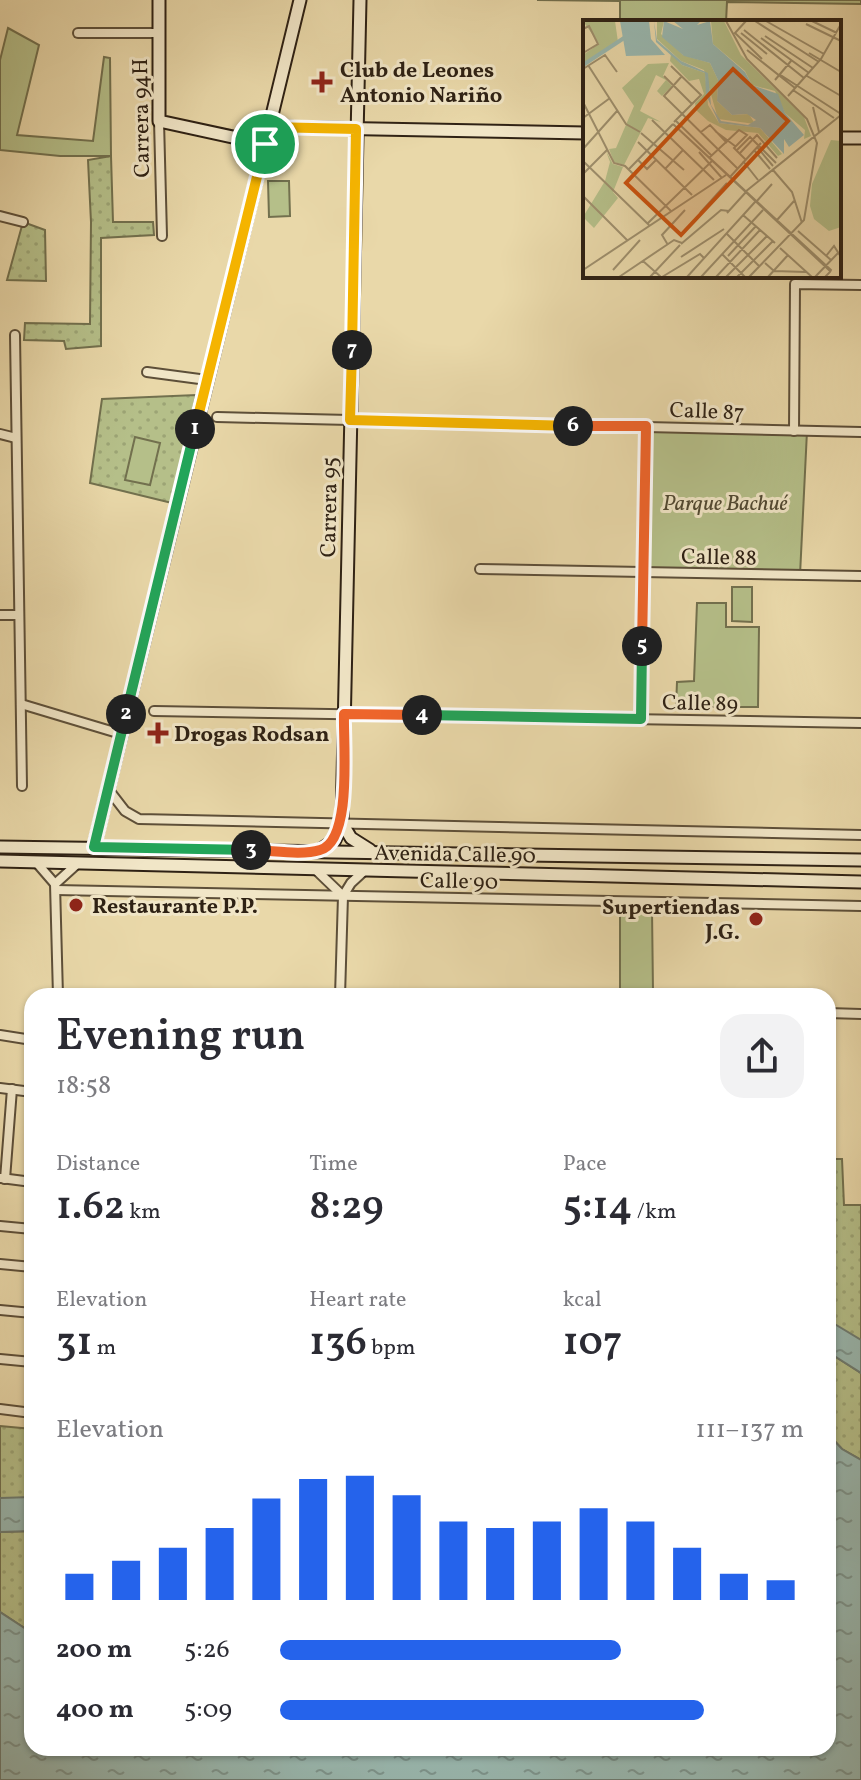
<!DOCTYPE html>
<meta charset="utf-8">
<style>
:root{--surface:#fff;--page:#f2f2f3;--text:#2b2b33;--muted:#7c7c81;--accent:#2563eb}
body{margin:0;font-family:Vollkorn,serif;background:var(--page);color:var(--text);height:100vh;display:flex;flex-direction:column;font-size:30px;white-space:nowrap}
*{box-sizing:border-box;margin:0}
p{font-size:26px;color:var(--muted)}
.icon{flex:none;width:44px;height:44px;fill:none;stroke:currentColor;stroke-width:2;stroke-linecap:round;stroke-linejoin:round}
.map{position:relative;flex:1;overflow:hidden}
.panel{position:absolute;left:24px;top:988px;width:812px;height:768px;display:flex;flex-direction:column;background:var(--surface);border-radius:24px;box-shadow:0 2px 6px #0004}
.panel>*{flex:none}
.pin{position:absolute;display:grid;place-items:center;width:68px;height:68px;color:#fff;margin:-34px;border:4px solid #fff;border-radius:50%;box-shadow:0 2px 8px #0007}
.km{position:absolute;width:40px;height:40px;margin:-20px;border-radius:50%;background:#222;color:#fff;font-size:22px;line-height:40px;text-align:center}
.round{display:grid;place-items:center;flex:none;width:84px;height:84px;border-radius:24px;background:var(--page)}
.head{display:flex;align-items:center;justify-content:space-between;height:136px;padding:0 32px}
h1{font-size:44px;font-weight:600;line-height:60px}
.metrics{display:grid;grid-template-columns:repeat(3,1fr);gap:12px;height:136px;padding:8px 32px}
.metrics div{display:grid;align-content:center}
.metrics b{font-size:40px;font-weight:600}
.metrics small{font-size:22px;font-weight:400}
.metrics p{font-size:22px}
.chart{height:224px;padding:16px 32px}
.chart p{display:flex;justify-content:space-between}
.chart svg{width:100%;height:144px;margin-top:8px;stroke:var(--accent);stroke-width:6}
ul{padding:0 32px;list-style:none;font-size:26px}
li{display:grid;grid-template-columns:128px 96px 1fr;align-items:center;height:60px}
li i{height:20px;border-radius:10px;background:var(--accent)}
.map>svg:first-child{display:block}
.grass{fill:url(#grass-dots);stroke:#72704e;stroke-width:2}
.green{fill:#b5bf89;stroke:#72704e;stroke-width:2}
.water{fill:url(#water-ripples);stroke:#6e7c72;stroke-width:2}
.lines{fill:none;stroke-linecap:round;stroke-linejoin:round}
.street-casing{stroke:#5d4f39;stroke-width:12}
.secondary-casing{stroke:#2e2114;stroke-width:15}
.street{stroke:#f1e6c7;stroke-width:8}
.secondary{stroke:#f1e6c7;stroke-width:11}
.split-1-casing{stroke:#fff;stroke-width:16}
.split-2-casing{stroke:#fff;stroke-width:16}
.split-3-casing{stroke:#fff;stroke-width:16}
.split-4-casing{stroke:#fff;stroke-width:16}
.split-5-casing{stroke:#fff;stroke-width:16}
.split-6-casing{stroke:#fff;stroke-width:16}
.split-7-casing{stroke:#fff;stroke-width:16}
.split-8-casing{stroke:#fff;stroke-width:16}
.split-1{stroke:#f5b400;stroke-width:10}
.split-2{stroke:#22a559;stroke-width:10}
.split-3{stroke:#22a559;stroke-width:10}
.split-4{stroke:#f0652b;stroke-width:10}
.split-5{stroke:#22a559;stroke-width:10}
.split-6{stroke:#f0652b;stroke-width:10}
.split-7{stroke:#f5b400;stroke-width:10}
.split-8{stroke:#f5b400;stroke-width:10}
.poi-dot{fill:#8f2418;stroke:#f1e6c7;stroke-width:3}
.labels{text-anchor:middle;stroke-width:6;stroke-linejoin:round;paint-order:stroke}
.poi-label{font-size:22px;font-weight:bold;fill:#2e2114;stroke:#f1e6c7;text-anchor:start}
.street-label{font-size:22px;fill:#2e2114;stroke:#f1e6c7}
.park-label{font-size:22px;font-style:italic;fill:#504831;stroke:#f1e6c7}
.inset-river{fill:none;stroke:#99b8b0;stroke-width:4}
.inset-road{fill:none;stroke:#9e8f6d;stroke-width:2}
.view{fill:#cc510d;fill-opacity:0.15;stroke:#cc510d;stroke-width:4}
.inset-edge{fill:none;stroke:#2e2114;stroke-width:4}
</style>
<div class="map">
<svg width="861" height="1780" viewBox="0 0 861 1780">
<defs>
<pattern id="grass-dots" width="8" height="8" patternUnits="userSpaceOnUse" patternTransform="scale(2)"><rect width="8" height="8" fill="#b5bf89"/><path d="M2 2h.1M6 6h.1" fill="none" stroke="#9ca475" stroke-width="1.8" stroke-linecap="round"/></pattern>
<pattern id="water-ripples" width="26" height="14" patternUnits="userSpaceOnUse" patternTransform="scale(2)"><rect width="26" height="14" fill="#99b8b0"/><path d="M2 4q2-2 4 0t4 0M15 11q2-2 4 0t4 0" fill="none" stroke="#7d958e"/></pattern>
</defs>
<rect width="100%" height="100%" fill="#e9d8a9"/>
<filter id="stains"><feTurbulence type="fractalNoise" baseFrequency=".0025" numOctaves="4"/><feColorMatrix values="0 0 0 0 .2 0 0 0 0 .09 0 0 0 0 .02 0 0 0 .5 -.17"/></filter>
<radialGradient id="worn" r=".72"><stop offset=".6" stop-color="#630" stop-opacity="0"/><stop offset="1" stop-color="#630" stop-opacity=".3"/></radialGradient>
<g class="grass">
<polygon points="111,156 113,222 153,222 154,235 101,238 101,346 66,349 64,341 24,340 25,323 90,324 91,222 88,160"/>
<polygon points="23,222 45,230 46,281 7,280"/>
<polygon points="196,395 172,503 90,483 102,399"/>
<polygon points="828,1159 842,1159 844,1205 861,1205 861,1342 828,1321"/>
<polygon points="828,1352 861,1373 861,1460 842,1449 828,1434"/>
<polygon points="0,1426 32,1429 32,1498 0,1498"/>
<polygon points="32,1531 32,1633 0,1612 0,1532"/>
</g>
<g class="green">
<polygon points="537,0 861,0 861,4 727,2 726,22 620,22 620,1"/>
<polygon points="8,28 39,45 17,135 93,141 104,57 110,58 111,156 60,156 0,150 0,60"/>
<polygon points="289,181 290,216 269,217 268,181"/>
<polygon points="648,427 807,431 800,575 644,572"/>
<polygon points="135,437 160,443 150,485 125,480"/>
<polygon points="732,587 752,587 752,622 732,621"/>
<polygon points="697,603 726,603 726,627 759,627 758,707 676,707 677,682 694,681"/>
<polygon points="652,910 653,992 620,992 620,911"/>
</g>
<g class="water">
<polygon points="828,1320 861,1340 861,1373 828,1352"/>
<polygon points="828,1434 842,1449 861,1460 861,1780 0,1780 0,1612 32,1633 32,1748 828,1748"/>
<polygon points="32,1497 32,1531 0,1532 0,1498"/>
</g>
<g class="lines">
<defs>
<g id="street">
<polyline points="78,33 159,33"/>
<polyline points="159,121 162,236"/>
<polyline points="0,216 23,222"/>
<polyline points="15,335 22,786"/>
<polyline points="147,372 207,380"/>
<polyline points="217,417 861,432"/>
<polyline points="794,431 795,284 861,285"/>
<polyline points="0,434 16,438"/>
<polyline points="480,569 861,576"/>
<polyline points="0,615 19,615"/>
<polyline points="21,704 121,734"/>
<polyline points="154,711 861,723"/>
<polyline points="641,719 646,426"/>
<polyline points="108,789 125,811 139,819 861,835"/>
<polyline points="36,862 55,884 58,996"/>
<polyline points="316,870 343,896"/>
<polyline points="55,884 77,864"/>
<polyline points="56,890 861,906"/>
<polyline points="58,994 124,996"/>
<polyline points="340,996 343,896 351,883 364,871"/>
<polyline points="828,1013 861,1014"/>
<polyline points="0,1035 32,1040"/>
<polyline points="0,1088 32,1092"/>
<polyline points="1,1178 32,1182"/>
<polyline points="5,1179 12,1089"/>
<polyline points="0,1226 32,1229"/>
<polyline points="0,1264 32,1267"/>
<polyline points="0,1310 32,1313"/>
<polyline points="0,1359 32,1362"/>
<polyline points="0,1409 32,1413"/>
</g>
<g id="secondary">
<polyline points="159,0 159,121 265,144"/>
<polyline points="269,127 585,133"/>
<polyline points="839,138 861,138"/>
<polyline points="342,823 351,838 370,850"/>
<polyline points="0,847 861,860"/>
<polyline points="94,847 300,0"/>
<polyline points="320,850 335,840 342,823 360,0"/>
<polyline points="0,861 861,882"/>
</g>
</defs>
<use href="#street" class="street-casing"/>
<use href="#secondary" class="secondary-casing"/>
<use href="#street" class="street"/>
<use href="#secondary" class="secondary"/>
</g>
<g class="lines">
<defs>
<polyline id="split-1" points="195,429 265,144"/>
<polyline id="split-2" points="126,714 195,429"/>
<polyline id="split-3" points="126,714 94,847 251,850"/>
<path id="split-4" d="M251,850C271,850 301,856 320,850C353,841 343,743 344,714L422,715"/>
<polyline id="split-5" points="422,715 641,719 642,646"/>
<polyline id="split-6" points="573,426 646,426 642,646"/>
<polyline id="split-7" points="352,350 350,420 573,426"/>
<polyline id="split-8" points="265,144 269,127 356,129 352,350"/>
</defs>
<use href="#split-1" class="split-1-casing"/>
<use href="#split-2" class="split-2-casing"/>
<use href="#split-3" class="split-3-casing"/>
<use href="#split-4" class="split-4-casing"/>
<use href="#split-5" class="split-5-casing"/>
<use href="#split-6" class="split-6-casing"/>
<use href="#split-7" class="split-7-casing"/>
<use href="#split-8" class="split-8-casing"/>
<use href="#split-1" class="split-1"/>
<use href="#split-2" class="split-2"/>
<use href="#split-3" class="split-3"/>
<use href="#split-4" class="split-4"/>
<use href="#split-5" class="split-5"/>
<use href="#split-6" class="split-6"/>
<use href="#split-7" class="split-7"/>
<use href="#split-8" class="split-8"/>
</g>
<g class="poi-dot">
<path d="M318 70h8v8h8v8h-8v8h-8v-8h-8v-8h8z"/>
<path d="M154 721h8v8h8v8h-8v8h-8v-8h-8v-8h8z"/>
<circle cx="76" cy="905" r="8"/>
<circle cx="756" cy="919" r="8"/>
</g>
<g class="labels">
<g class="poi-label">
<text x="340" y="77">Club de Leones<tspan x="340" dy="25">Antonio Nariño</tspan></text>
<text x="174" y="741">Drogas Rodsan</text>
<text x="92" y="913">Restaurante P.P.</text>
<text x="740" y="914" text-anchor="end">Supertiendas<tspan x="740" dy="25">J.G.</tspan></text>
</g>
<g class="street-label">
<text transform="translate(140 118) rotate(-91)" y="8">Carrera 94H</text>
<text transform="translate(707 410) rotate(2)" y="8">Calle 87</text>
<text transform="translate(328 507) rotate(-89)" y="8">Carrera 95</text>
<text transform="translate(719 556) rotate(1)" y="8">Calle 88</text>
<text transform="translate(700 702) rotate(1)" y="8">Calle 89</text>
<text transform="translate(455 853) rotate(1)" y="8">Avenida Calle 90</text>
<text transform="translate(459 880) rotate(1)" y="8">Calle 90</text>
</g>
<g class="park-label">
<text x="725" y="510">Parque Bachué</text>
</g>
</g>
<g transform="translate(583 20)">
<rect width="258" height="258" fill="#e9d8a9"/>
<path d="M74,1H81L78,14L100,35L127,43L135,60L134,81L149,95L166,94L172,104L135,99L121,50L98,41L74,19ZM88,34L99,45L122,53L125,85L136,103L177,108L199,134L195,136L175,113L143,110L125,101L113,90L112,83L121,74L116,59L106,61L87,41ZM86,43L80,56L89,66L79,76L74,71L83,60L73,55L57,91L78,102L65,98L41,145L31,142L26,129L33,128L51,86L39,68L65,44ZM248,120L258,121V207L246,211L231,199L227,186L229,164ZM23,131L30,144L40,147L30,172L35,178L11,208L0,197L22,161L27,142Z" fill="#b5bf89"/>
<path d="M0,1H32L35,22L0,44V35L16,24ZM128,1H141L158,35L221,97L228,116L221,119L222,110L202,93L192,71L169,65L162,51L130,24Z" fill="#b5bf89"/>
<path d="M37,1H66L68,19L82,35L43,36ZM71,1L74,20L98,41L125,53L128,85L138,101L165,105L173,100L164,94L149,95L134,81L135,60L127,43L101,36L79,17L81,1L100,9L90,1H118L114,5L127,1L130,24L162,52L169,65L195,74L202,93L221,115L206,127L201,119V134L177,108L136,103L123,75L122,53L99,45L73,22Z" fill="#99b8b0"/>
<path class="inset-river" d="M0,45L41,18"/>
<path class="inset-road" d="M143,1L164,39L224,99L234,123L221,200L166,257M163,1L152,13L179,39M172,1L236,42M183,1L241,34M229,1L254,13M223,4L258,21M0,9L6,6L15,24L0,33M161,10L221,58M158,13L184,34M182,16L230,48M178,18L226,53M164,30L212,68M226,33L258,52M5,45L43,104L57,112M88,46L118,75L91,102M0,49L22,35L34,52M196,54L258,94M81,56L109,84M99,56L81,76L154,148M224,56L258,76M192,60L208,41M210,70L251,98M205,76L238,39L258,4M0,82L31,143L42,146L88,191M230,87L236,112M0,98L27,78M69,100L131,160M93,101L129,136M132,111L152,126M118,112L127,105L144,123M58,113L101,150M55,122L109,175M174,127L190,146M0,129L34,91M154,130L167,117L193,143M171,130L187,149M116,132L139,158M157,133L174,115L194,138M127,137L156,110L164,115L151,128L162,139M55,140L64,149L73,140M0,141L66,205M160,141L175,160M46,149L90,104M82,149L100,130M190,150L209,172L219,203M0,154L24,130M147,157L178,123M162,172L258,95M0,176L44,220M173,182L189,164M117,193L144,163M144,193L163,172M160,195L192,223M194,200L211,181M65,203L129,141M215,211L248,240M144,214L176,246M98,224L138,190L146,191M85,225L79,215L102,190M197,228L229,257M139,234L162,257M145,236L173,206M243,236L251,226L258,237M98,237L141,209M60,241L78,257M182,243L191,251L223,252M0,250L143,155M30,250L57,220M36,257L91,220L99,223M67,257L97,225M79,257L117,234L121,238M104,257L172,182M118,257L180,190M133,257L177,210M143,257L184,216M154,257L190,221M185,257L205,235M232,257L256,232M242,257L247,252L248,250L90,104L247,251"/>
<path class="view" d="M150,49L205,101L98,215L43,163Z"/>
<rect width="258" height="258" class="inset-edge"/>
</g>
<rect width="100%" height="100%" filter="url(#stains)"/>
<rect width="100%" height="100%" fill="url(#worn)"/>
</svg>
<div class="pin" style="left:265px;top:144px;background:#1e9e55"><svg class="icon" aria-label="arrive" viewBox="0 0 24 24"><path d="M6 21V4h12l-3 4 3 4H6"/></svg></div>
<b class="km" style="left:195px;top:429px">1</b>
<b class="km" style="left:126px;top:714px">2</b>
<b class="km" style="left:251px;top:850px">3</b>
<b class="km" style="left:422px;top:715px">4</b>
<b class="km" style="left:642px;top:646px">5</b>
<b class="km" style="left:573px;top:426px">6</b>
<b class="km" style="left:352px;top:350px">7</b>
<section class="panel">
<div class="head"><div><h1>Evening run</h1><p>18:58</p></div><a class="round"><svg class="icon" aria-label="share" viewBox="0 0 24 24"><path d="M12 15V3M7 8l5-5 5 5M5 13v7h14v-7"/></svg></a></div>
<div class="metrics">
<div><p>Distance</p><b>1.62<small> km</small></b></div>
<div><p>Time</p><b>8:29</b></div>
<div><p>Pace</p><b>5:14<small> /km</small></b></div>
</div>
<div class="metrics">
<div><p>Elevation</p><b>31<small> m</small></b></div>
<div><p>Heart rate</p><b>136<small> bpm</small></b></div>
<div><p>kcal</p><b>107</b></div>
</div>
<div class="chart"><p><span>Elevation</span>111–137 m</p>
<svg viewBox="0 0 160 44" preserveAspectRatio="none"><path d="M5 44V36M15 44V32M25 44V28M35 44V22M45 44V13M55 44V7M65 44V6M75 44V12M85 44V20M95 44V22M105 44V20M115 44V16M125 44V20M135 44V28M145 44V36M155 44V38"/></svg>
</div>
<ul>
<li><b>200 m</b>5:26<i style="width:65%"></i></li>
<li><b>400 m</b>5:09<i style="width:81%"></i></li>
</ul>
</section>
</div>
